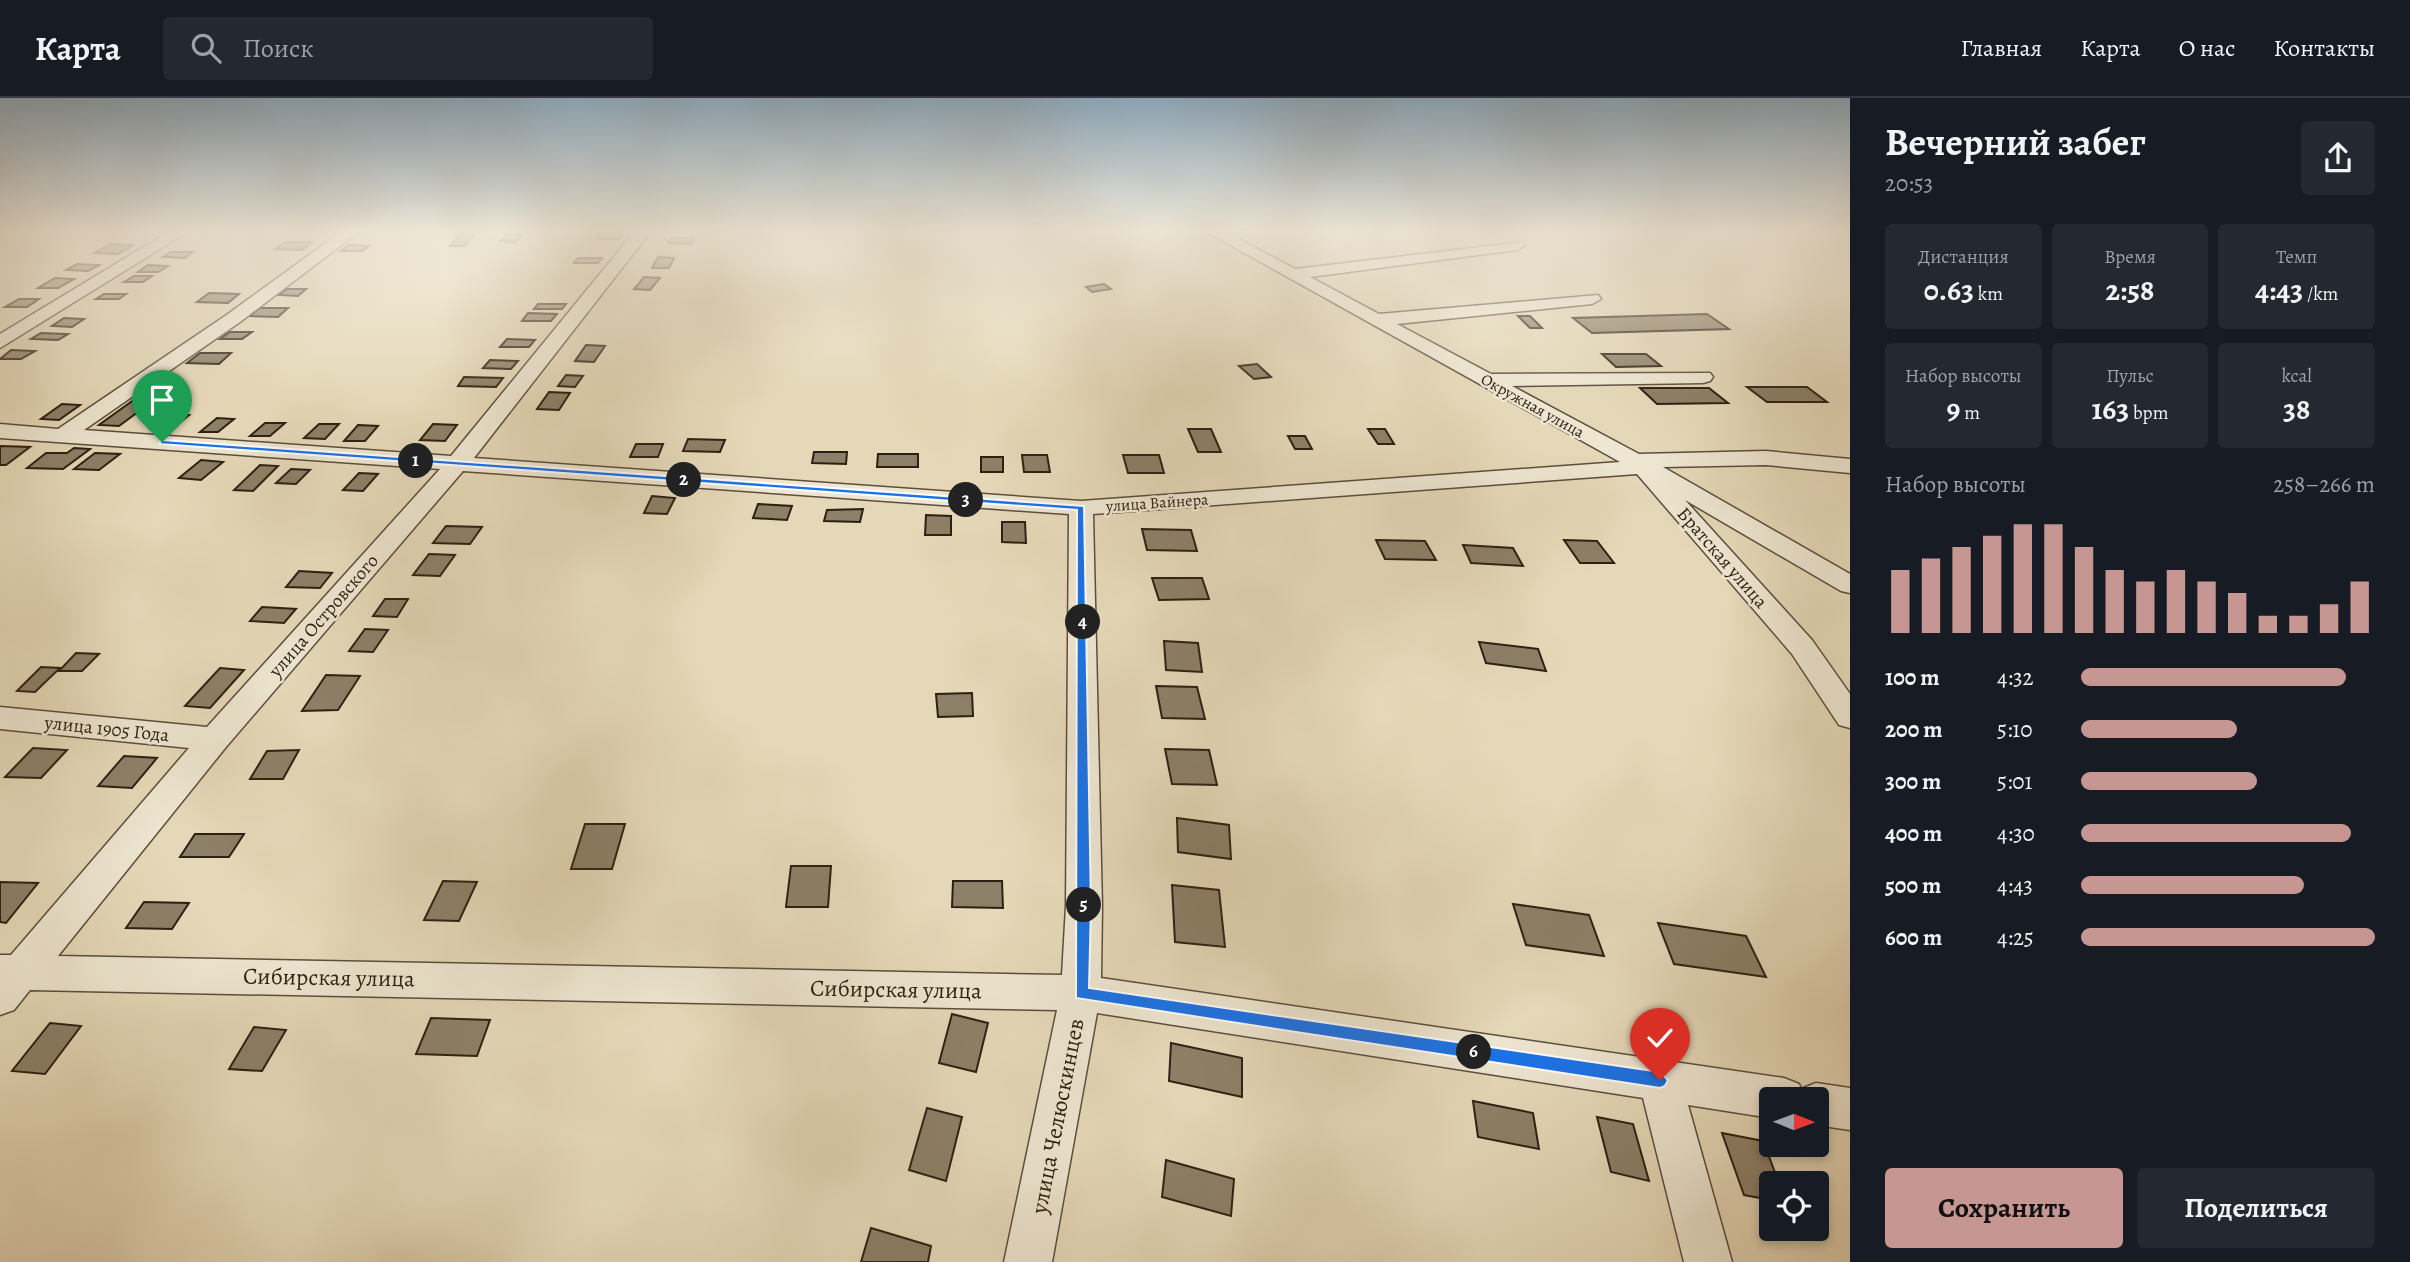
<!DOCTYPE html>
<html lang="ru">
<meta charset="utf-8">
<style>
:root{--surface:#171b24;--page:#242831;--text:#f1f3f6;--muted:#9ea1a6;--line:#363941;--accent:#c59692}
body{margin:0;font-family:Alegreya,serif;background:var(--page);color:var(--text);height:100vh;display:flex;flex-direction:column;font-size:26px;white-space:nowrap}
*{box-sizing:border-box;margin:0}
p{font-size:23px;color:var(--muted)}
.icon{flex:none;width:38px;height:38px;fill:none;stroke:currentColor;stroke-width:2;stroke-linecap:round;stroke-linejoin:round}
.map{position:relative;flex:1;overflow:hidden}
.details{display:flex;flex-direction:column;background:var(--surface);width:560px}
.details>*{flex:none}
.needle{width:46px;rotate:91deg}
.buttons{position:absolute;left:1759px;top:989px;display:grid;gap:14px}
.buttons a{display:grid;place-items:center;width:70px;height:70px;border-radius:7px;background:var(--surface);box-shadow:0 4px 10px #0003;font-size:35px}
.pin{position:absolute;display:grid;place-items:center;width:60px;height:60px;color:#fff;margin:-72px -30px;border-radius:50% 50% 50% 0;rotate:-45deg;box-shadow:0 0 7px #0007}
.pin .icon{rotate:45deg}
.km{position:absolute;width:35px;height:35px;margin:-18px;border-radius:50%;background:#222;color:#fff;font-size:19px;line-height:35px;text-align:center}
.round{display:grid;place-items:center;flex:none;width:74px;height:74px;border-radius:7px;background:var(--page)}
.head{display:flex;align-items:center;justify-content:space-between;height:119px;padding:0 35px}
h1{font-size:38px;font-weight:700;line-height:52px}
.figures{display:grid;grid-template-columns:repeat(3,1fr);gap:10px;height:119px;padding:7px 35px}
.figures div{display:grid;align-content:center;border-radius:7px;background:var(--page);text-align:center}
.figures b{font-size:30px;font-weight:700}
.figures small{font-size:19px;font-weight:400}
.figures p{font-size:19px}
.chart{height:196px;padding:14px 35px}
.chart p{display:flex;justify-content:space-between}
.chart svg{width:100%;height:126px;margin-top:7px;stroke:var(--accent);stroke-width:6}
.action{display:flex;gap:14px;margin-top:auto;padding:14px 35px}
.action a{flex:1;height:80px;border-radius:7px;background:var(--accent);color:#111;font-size:28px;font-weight:700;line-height:80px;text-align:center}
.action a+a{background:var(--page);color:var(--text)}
ul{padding:0 35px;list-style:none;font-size:23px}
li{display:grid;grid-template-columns:112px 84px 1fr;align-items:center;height:52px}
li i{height:18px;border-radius:9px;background:var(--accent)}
header{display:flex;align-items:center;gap:42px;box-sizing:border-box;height:98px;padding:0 35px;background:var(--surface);border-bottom:2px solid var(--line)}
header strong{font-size:33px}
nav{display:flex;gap:38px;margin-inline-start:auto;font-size:24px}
.search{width:490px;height:63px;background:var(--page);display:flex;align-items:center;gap:18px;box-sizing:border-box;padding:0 24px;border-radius:7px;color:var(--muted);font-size:26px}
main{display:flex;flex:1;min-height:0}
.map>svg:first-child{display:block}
.building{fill:#8d8068;stroke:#2d2012;stroke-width:2}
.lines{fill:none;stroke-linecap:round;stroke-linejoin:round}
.minor-casing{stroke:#5b4e3c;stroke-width:3}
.minor{fill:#eee6d1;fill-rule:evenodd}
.route{fill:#1a73e8;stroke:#fff;stroke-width:2}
.labels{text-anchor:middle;stroke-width:5;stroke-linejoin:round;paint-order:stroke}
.far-street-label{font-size:16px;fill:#2d2012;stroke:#eee6d1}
.street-label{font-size:19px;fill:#2d2012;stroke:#eee6d1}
.near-street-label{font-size:23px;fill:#2d2012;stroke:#eee6d1}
</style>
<header>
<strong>Карта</strong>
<div class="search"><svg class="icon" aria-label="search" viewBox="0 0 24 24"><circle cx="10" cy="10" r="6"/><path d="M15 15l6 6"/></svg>Поиск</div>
<nav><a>Главная</a><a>Карта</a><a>О нас</a><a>Контакты</a></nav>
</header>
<main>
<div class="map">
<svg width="1850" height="1164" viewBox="0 0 1850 1164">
<rect width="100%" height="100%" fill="#e5d8b8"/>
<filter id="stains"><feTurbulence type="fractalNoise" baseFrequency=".00286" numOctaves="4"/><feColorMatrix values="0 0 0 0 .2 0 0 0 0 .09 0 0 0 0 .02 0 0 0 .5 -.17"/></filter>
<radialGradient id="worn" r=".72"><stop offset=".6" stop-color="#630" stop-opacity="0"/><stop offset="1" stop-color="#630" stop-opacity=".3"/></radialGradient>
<g class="building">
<polygon points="462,135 476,135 464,148 450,148"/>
<polygon points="601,135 624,135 620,141 597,141"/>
<polygon points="507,136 522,136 515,144 500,143"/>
<polygon points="671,140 694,140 691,146 668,145"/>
<polygon points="286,144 312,144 302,152 275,151"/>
<polygon points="110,146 133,147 118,156 95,155"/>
<polygon points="349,147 369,148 362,153 341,153"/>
<polygon points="171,154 193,154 185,160 163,159"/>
<polygon points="658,159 674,160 669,170 652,170"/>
<polygon points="578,160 602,160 598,165 574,165"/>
<polygon points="77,166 99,167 88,173 66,172"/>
<polygon points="148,167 168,168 158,174 138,174"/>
<polygon points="134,178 152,178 143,184 124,184"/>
<polygon points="644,179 660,180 650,192 634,191"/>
<polygon points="55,180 74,181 58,190 38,190"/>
<polygon points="1104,186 1111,191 1092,194 1086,189"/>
<polygon points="287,191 306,191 298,198 279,197"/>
<polygon points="209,195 239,196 228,205 197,204"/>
<polygon points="104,196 126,196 119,201 96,201"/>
<polygon points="19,201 39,201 27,209 5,209"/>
<polygon points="538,206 566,206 562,211 534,211"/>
<polygon points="260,210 288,210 278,219 249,218"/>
<polygon points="528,215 557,216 551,223 522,223"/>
<polygon points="1707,216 1729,231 1592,235 1573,220"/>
<polygon points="1518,218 1530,218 1542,230 1530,230"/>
<polygon points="64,220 84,221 72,229 52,228"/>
<polygon points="230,234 252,234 242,241 220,241"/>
<polygon points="41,235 68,236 58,242 31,241"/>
<polygon points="507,241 535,242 529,249 500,249"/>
<polygon points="586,247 605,248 594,264 575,263"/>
<polygon points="11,252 35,253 21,261 0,261"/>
<polygon points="200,255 231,255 219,266 187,265"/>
<polygon points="1602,256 1646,256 1661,268 1616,269"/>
<polygon points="490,262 518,263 511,271 483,270"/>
<polygon points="1257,266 1271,279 1254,281 1239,268"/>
<polygon points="566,277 583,278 575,289 558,288"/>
<polygon points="464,279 503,280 496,289 458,288"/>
<polygon points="1747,289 1807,289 1827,304 1767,304"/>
<polygon points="1640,290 1709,290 1728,305 1657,306"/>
<polygon points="549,294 570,295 559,312 537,311"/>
<polygon points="135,301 154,302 119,328 99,327"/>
<polygon points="62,306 80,307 59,322 41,321"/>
<polygon points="170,316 189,317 171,332 151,331"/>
<polygon points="217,320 234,321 218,334 200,334"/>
<polygon points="265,325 285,325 270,338 250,338"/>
<polygon points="319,326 339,326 325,341 304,340"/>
<polygon points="433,326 457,327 445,343 420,342"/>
<polygon points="358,327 378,328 365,343 344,343"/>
<polygon points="1188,331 1211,331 1221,354 1198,354"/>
<polygon points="1368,331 1385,331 1394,346 1378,346"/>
<polygon points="1288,338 1305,338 1312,351 1295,351"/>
<polygon points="688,341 725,342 720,354 683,353"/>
<polygon points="636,346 663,346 658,359 630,359"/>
<polygon points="0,349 1,348 30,349 6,367 0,367"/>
<polygon points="74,350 90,351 63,371 27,370 46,355 67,355"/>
<polygon points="814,354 847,354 846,366 812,365"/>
<polygon points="95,355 120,356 99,372 74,371"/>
<polygon points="878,356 918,356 918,369 877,369"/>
<polygon points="1022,357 1047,357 1050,374 1024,374"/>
<polygon points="1123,357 1159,357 1164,375 1128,375"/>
<rect x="981" y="359" width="22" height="15"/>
<polygon points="201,362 223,364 201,382 179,380"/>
<polygon points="260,367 278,368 253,393 234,392"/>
<polygon points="291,371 310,372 296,386 276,385"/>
<polygon points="359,375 378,376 363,393 343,392"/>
<polygon points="652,398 675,400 667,416 644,415"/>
<polygon points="758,406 792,408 787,422 753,420"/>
<polygon points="863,411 860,424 824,423 827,412"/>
<polygon points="926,417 951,418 951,437 925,437"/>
<polygon points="1002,424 1025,424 1026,445 1002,444"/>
<polygon points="446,428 482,429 470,446 433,445"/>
<polygon points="1142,431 1191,432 1197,453 1147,452"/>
<polygon points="1376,442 1425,443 1436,462 1385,461"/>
<polygon points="1564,442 1597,443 1614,465 1580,465"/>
<polygon points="1463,447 1513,450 1523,468 1471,465"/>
<polygon points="429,456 455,457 440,478 413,477"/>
<polygon points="299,473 332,475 320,490 286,489"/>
<polygon points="1152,480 1202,480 1209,501 1159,502"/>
<polygon points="385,501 408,501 397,519 373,518"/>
<polygon points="262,509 296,511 284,525 250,523"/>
<polygon points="365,531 388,532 373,554 349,553"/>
<polygon points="1164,543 1198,545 1202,574 1166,572"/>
<polygon points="1479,544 1538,551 1546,573 1486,565"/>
<polygon points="76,555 99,556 82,573 59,573"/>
<polygon points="41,569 60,570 35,594 17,593"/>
<polygon points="220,570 244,572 210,610 185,608"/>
<polygon points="326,577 360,578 338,612 302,613"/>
<polygon points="1156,588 1197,589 1205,621 1162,620"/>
<polygon points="972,595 973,618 938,619 936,596"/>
<polygon points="33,650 67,652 41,680 5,679"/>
<polygon points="1165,651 1209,652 1217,687 1172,686"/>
<polygon points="299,652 283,681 250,681 267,653"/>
<polygon points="124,658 157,660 132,690 98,688"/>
<polygon points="1177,720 1229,727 1231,761 1178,754"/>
<polygon points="585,726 625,726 612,771 571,771"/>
<polygon points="195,736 244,736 229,759 180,759"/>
<polygon points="791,768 831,768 828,809 786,809"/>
<polygon points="443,783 477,784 459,823 424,822"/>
<polygon points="953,783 1002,783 1003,810 952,809"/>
<polygon points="0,784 38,785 6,825 0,824"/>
<polygon points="1172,787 1219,792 1225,849 1175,844"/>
<polygon points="144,804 189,805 172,831 126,830"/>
<polygon points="1513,806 1589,817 1604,858 1526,847"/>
<polygon points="1658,825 1746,838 1766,879 1674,866"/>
<polygon points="952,916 988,925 976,974 939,965"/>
<polygon points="431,920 490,922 477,958 416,956"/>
<polygon points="50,925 81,928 45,976 12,973"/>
<polygon points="254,929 286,932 262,973 229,971"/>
<polygon points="1171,945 1242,960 1242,999 1169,983"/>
<polygon points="1473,1003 1533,1015 1539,1051 1478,1039"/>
<polygon points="927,1010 962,1019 946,1083 909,1072"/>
<polygon points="1597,1019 1633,1026 1649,1083 1611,1074"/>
<polygon points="1722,1035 1763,1043 1779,1085 1771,1085 1771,1102 1744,1097"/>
<polygon points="1166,1062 1234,1081 1231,1118 1162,1099"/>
<polygon points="871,1130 931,1148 928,1164 861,1164"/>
</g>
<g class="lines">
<defs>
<g id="minor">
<polygon points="170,133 189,133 0,250 0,236"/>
<path d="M342,133H360L240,224L84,332L451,358L635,133H651L474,360L1081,403L1620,364L1205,133H1224L1295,171L1523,144L1525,147L1517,152L1310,179L1379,216L1598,197L1601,201L1592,206L1397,226L1491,276L1710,275L1713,279L1710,283L1703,285L1512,288L1639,356L1766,353L1850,361V375L1766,367L1663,369L1850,476V495L1841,493L1685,402L1812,542L1850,596V630L1839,627L1792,556L1637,376L1093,416L1102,808L1101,880L1784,980L1799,986L1801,991L1816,985L1850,990V1032L1816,1027V1001H1771V1020L1688,1007L1732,1164H1684L1643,1000L1097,915L1052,1164H1004L1057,912L30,892L14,912L0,917V857H11L189,650L0,631V609L207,629L440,371L0,340V326L58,331L228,216ZM463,373L1069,416L1066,808L1062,877L58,858L226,649Z"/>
</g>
</defs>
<use href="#minor" class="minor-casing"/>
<use href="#minor" class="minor"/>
</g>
<linearGradient id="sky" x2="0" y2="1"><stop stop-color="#8da9be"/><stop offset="0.45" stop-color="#f3eddf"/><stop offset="1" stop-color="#f3eddf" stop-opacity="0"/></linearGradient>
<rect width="1850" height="296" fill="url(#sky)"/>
<polygon class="route" points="162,342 1084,408 1091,808 1089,890 1660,974 1668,982 1665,988 1660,990 1076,900 1077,412 159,346"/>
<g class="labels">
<g class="far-street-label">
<text transform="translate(1533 307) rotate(29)" y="6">Окружная улица</text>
<text transform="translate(1157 404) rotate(-4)" y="6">улица Вайнера</text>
</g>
<g class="street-label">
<text transform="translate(1723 459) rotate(49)" y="7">Братская улица</text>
<text transform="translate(323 517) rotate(-49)" y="7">улица Островского</text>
<text transform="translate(107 630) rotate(6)" y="7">улица 1905 Года</text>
</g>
<g class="near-street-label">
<text transform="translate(329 879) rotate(1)" y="8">Сибирская улица</text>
<text transform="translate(896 891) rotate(1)" y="8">Сибирская улица</text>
<text transform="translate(1057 1018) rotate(-79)" y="8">улица Челюскинцев</text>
</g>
</g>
<rect width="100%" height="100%" filter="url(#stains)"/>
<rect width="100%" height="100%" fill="url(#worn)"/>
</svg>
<div class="buttons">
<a><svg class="needle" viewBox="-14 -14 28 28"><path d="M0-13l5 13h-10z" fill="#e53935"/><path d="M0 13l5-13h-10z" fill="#9ea1a6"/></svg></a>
<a><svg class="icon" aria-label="locate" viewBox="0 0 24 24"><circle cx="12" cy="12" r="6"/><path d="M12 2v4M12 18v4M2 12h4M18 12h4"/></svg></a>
</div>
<div class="pin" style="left:162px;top:344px;background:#1e9e55"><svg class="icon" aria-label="arrive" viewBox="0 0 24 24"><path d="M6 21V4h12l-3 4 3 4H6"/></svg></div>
<div class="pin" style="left:1660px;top:982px;background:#d93025"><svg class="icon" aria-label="check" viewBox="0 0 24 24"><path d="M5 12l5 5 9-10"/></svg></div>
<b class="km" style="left:416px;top:363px">1</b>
<b class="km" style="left:684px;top:382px">2</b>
<b class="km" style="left:966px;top:402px">3</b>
<b class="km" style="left:1083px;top:524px">4</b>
<b class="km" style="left:1084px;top:807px">5</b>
<b class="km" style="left:1474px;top:954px">6</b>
</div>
<section class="details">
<div class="head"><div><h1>Вечерний забег</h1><p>20:53</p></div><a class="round"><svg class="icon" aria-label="share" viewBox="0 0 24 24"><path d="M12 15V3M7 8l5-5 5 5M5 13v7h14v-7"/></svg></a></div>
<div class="figures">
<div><p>Дистанция</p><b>0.63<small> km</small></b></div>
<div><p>Время</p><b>2:58</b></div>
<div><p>Темп</p><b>4:43<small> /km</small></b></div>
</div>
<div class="figures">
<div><p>Набор высоты</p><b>9<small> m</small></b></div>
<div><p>Пульс</p><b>163<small> bpm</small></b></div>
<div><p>kcal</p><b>38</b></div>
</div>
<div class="chart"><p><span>Набор высоты</span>258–266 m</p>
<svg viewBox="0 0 160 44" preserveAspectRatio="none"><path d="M5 44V22M15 44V18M25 44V14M35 44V10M45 44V6M55 44V6M65 44V14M75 44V22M85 44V26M95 44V22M105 44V26M115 44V30M125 44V38M135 44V38M145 44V34M155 44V26"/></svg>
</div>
<ul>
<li><b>100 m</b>4:32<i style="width:90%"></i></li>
<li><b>200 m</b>5:10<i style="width:53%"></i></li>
<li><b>300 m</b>5:01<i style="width:60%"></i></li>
<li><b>400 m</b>4:30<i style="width:92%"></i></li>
<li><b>500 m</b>4:43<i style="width:76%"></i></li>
<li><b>600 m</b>4:25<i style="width:100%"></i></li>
</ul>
<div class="action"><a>Сохранить</a><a>Поделиться</a></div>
</section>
</main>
